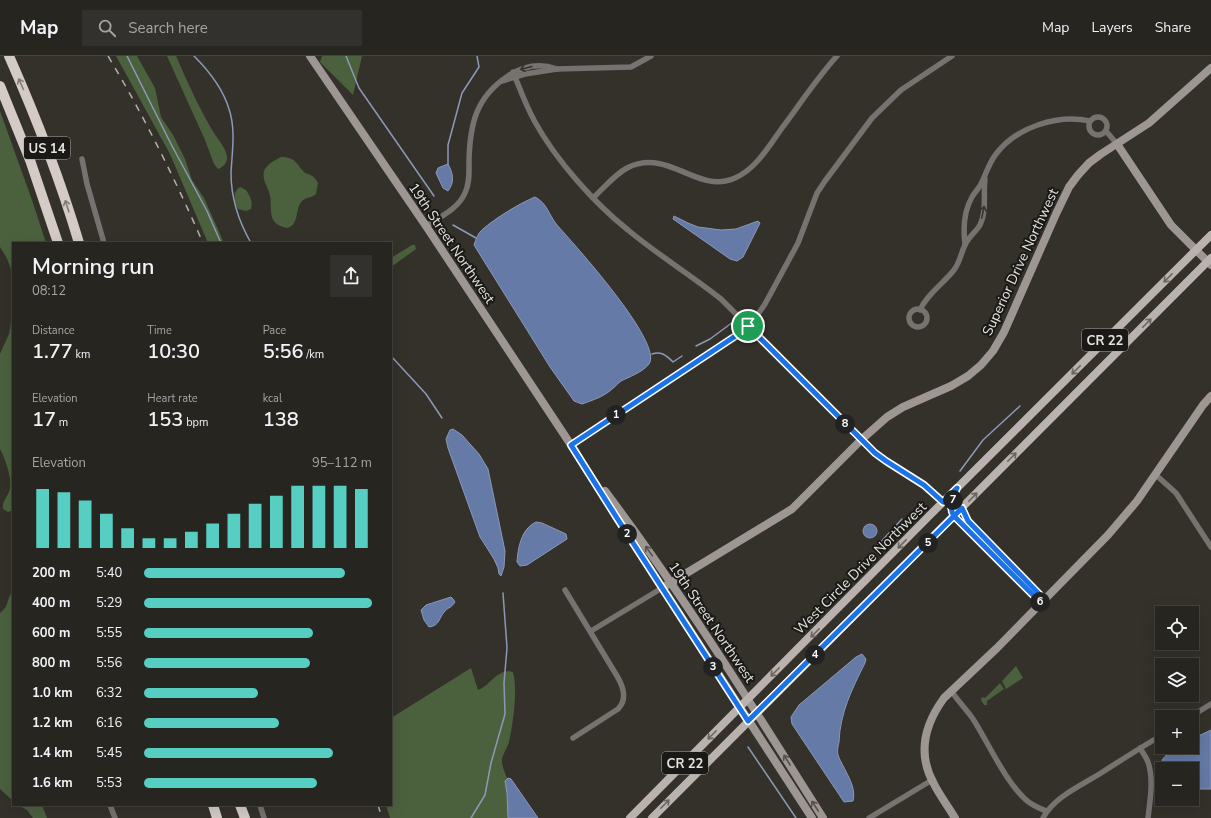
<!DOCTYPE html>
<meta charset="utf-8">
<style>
:root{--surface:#272520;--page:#33312d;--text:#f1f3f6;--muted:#a4a5a5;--line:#43423e;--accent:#57cec2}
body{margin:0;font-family:"Nunito Sans",sans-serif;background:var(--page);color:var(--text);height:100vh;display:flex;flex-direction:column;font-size:15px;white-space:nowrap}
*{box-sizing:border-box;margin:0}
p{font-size:13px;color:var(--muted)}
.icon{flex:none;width:22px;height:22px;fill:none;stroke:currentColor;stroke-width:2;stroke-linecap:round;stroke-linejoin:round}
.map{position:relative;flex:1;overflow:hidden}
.sheet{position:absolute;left:12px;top:186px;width:380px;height:564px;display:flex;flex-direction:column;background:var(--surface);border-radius:0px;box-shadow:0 4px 16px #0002,0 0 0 1px var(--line)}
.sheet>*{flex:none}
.buttons{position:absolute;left:1155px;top:550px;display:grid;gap:8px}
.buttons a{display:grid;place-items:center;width:44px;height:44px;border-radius:0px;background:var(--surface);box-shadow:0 4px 16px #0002,0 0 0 1px var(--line);font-size:20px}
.pin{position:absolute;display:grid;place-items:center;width:34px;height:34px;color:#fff;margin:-17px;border:2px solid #fff;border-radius:50%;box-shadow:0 1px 4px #0007}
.km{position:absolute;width:20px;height:20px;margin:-10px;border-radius:50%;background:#222;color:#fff;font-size:11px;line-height:20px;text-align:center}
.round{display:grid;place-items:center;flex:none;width:42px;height:42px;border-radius:0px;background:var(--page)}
.head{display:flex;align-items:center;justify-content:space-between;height:68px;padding:0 20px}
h1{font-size:22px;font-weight:600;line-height:30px}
.figures{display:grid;grid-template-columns:repeat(3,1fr);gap:6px;height:68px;padding:4px 20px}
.figures div{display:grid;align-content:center}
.figures b{font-size:20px;font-weight:600}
.figures small{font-size:11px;font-weight:400}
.figures p{font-size:11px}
.chart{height:112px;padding:8px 20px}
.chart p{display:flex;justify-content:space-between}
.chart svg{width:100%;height:72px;margin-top:4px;stroke:var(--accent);stroke-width:6}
ul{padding:0 20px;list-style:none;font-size:13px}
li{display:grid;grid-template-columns:64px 48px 1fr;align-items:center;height:30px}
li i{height:10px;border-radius:5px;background:var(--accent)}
header{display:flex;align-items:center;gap:24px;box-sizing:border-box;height:56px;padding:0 20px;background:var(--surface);border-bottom:1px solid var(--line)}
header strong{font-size:19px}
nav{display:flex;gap:22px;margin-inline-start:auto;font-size:14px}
.search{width:280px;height:36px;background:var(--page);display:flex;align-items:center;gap:10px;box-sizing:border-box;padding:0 14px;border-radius:0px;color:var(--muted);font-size:15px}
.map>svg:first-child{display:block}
.green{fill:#4b613e}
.water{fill:#657aa6;stroke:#8b99b7}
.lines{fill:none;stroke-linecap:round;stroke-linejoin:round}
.stream{stroke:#8b99b7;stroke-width:1.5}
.street{stroke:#767270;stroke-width:5.5}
.secondary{stroke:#9d9693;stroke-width:8}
.primary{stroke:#bab2ae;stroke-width:8}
.highway{stroke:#d5cbc6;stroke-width:10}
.rail{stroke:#b3b1ac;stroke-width:1.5;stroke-dasharray:7 7;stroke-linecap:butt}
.oneway{stroke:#363431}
.oneway2{stroke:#817b77}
.oneway3{stroke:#6a6662}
.oneway4{stroke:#55514e}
.route-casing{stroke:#fff;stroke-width:8}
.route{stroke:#1a73e8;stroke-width:5}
.labels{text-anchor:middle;stroke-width:4;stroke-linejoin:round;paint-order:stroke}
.shield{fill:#1a1916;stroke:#a7a6a2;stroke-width:1}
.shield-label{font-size:13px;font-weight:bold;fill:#e4e2de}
.street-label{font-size:14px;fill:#e4e2de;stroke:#1a1916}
</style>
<header>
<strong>Map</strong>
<div class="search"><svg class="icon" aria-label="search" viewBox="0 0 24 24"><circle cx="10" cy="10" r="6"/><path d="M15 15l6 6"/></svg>Search here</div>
<nav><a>Map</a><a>Layers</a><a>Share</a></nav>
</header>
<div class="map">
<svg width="1211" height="762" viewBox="0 0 1211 762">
<rect width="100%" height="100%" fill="#34312a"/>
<g class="green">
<polygon points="116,0 137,0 155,32 161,61 173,79 185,103 192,124 204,142 224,187 208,187 170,98"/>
<path d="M167,0H176C188,27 200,55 216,80C220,86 227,94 227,102C227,107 223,111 218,113L214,108L205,84Z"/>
<polygon points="322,0 362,0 353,39 320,6"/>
<path d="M0,55L33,147L46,187H13V225C12,212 7,201 0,191Z"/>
<path d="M281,101C296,101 296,108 305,117C312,119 315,121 318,127L316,138C312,142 306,141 302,145C294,154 300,169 287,172C264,168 274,149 269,136C267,130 262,123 264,115C267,108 275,104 281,101Z"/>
<path d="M240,131L246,134C250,140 253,145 251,153L246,155L238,153C234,146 232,136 240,131Z"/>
<polygon points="412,189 415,189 416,193 391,211 391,202"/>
<path d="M13,256V454L8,456L3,453C2,444 9,440 10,432C12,422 5,402 0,393V298L9,278Z"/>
<path d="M13,535V745L0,733V557C10,550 6,542 13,535Z"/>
<polygon points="1016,610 1023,622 1006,633 1002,625"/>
<path d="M471,612L478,634C490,630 498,611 513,616C518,634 513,668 509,686C507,693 501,700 502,707C506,728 522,745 534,762H390L386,749H391V662Z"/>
<polygon points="1000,627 1004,633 987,645 987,649 984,649 981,644 982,641 985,642"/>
<polygon points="18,749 42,749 47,762 33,762 27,754"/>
</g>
<g class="water">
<path d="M448,108C453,117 455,126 448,135L443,132L436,117L438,112Z"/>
<path d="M535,141C548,148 548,158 557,169C573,187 664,287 649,308C643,316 629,321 621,325C616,329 612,334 607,337C600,342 590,345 582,348L574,345L550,311L474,189C476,183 478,177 483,173C494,163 520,147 535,141Z"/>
<polygon points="674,160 688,167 698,171 721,174 736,173 758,165 760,167 743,201 737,205 730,203 673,163"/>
<polygon points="453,373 462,379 470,388 479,398 488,413 505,495 504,511 501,520 499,518 498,512 494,503 480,481 448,392 446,383 450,374"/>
<path d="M536,466L542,467L566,478L567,483L527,509L520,510L517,506C518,492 521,473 536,466Z"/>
<circle cx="870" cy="475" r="7"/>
<path d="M451,541L453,543L455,546C451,552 449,551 445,555C439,561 440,570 429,571L424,564L421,554L426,549Z"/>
<path d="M862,598L866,603L865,607C852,633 840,657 839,686C838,690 837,695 838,699C843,713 857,729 853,745L844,746L792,668L791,661L799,649L856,601Z"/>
<path d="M1211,674V733H1192V713H1166L1162,704C1169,694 1181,691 1192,691V683Z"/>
<polygon points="508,722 511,723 538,762 508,762 507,737 505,725"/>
</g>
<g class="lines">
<g class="stream">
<polyline points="127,0 171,88 207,155 221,187"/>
<path d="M194,0C209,15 223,33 229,53C236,74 232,96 231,117C231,142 239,166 251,187"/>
<polyline points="346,0 359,32 434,140"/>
<polyline points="448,108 448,89 462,37 479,11 477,0"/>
<polyline points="453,169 476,182"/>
<polyline points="696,290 710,283 733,266"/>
<path d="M652,298C661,295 666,299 673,306L682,300"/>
<polyline points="391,300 426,338 442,362"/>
<polyline points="960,415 983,384 1020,350"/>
<polyline points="878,489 902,463"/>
<polyline points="748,691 796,762"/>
<polyline points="471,762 485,739 491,707 505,658 504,627 507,592 503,537"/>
</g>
<g class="street">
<path d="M513,16C520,33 526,50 535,66C556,104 594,147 628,174C658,199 691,219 721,243L875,397C898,415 922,425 943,446"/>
<polyline points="502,25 525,18 557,13 631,11 651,0"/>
<circle cx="1098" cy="70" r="9"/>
<polyline points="1106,75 1117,88"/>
<polyline points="82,103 87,128 104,187"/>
<path d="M593,142C604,132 614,119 627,112C669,91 697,139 735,122C756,113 769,90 782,72C800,48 817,22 837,0"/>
<path d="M426,170C440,161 458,153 465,137C470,127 469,115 469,104C470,68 476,41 508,20C523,10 540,7 557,13"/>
<path d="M965,188C963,172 964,155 972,141C975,136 979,132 981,128C986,118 989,107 996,98C1017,71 1057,58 1090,65"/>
<circle cx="918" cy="262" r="9"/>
<path d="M920,254C927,238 943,228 954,214C960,206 961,197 965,189C968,181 976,176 980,169C987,155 983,138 985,123"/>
<polyline points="571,389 737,279 754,264 765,248 798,187 817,137 825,125 872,62 901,34 952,0"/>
<polyline points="1156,419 1176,437 1211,491"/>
<polyline points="962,452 968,465 1044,543"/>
<polyline points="954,460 1041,547"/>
<path d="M565,534L617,620C623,630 628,643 618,653L573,682"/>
<polyline points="591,575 662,532"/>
<path d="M952,636C958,645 966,653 973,663C989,688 1004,723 1025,743C1031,749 1039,752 1046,755"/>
<polyline points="1190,661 1211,648"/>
<path d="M1140,692C1143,697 1146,701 1148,706C1154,724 1150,744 1148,762"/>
<polyline points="110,749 115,762"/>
<polyline points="260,749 264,762"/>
<polyline points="869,762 932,724"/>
<path d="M1043,762C1054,741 1082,729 1101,717C1121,704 1142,691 1162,679"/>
</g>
<g class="secondary">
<polyline points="310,0 426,170 571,389 617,462 812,762"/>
<polyline points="1117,88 1171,169 1211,209"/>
<path d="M605,435C684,540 753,651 823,762"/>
<polyline points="662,532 792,453 861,384 887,361 903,351 951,330 968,320 981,309 993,295 1004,276 1056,158 1069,131 1078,119 1089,107 1101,98 1149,67 1211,12"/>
<path d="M955,762C948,750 940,740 934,728C917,698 925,668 944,642L997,592L1108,479L1137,445L1203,349L1211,340"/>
</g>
<g class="primary">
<path d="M954,460C949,452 952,443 956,435"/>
<polyline points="630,762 929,460 1211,179"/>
<polyline points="652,762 1211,202"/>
</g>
<g class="highway">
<path d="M9,0C36,61 60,123 79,187"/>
<polyline points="0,30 30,104 58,187"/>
<polyline points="213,749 217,762"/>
<polyline points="240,749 245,762"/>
</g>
<g class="rail">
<path d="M108,0C144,60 175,123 203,187"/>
<polyline points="378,749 382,762"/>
</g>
</g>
<defs><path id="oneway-shaft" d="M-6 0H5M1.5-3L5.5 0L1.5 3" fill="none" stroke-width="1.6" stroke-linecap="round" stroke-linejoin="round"/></defs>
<g class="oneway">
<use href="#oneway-shaft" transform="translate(526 12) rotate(166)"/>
<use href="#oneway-shaft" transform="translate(983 156) rotate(-78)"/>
</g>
<g class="oneway2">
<use href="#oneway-shaft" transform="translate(21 28) rotate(-114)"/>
<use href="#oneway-shaft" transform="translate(67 150) rotate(-108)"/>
</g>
<g class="oneway3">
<use href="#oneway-shaft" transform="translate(1168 222) rotate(135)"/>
<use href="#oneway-shaft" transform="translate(1147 267) rotate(-45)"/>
<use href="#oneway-shaft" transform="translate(1076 314) rotate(135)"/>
<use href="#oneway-shaft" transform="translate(1012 401) rotate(-45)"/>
<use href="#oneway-shaft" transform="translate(973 441) rotate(-46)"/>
<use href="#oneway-shaft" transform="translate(902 488) rotate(134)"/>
<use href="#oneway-shaft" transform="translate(815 577) rotate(135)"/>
<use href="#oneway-shaft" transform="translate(775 616) rotate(135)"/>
<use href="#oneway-shaft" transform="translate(712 679) rotate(135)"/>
<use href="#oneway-shaft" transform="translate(665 748) rotate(-45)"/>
</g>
<g class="oneway4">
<use href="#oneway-shaft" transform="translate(649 495) rotate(-125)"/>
<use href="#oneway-shaft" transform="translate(787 704) rotate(-122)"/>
<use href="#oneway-shaft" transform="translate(815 750) rotate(-123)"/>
</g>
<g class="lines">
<defs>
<path id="route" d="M748,270L737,279L571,389L617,462L748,665L954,460L1041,547L1044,543L968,465L962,452L954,460C948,451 953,441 957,432L943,446L924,429L886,405L875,397L748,270"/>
</defs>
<use href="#route" class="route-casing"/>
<use href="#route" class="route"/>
</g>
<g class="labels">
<g class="shield">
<rect x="24" y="81" width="46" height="22" rx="3"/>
<rect x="1082" y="273" width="46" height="22" rx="3"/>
<rect x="662" y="696" width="46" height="22" rx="3"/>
</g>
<g class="shield-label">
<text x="47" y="97">US 14</text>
<text x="1105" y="289">CR 22</text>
<text x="685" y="712">CR 22</text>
</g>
<g class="street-label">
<text transform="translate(452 187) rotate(56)" y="5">19th Street Northwest</text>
<text transform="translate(1020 206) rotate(-65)" y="5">Superior Drive Northwest</text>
<text transform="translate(860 512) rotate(-45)" y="5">West Circle Drive Northwest</text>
<text transform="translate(712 566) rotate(56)" y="5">19th Street Northwest</text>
</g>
</g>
</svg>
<div class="buttons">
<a><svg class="icon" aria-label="locate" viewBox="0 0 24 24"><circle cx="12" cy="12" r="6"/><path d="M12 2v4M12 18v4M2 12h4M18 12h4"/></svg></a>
<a><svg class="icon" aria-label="layers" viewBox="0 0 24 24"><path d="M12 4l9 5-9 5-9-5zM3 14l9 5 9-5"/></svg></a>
<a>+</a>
<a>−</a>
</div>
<div class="pin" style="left:748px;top:270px;background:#1e9e55"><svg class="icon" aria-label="arrive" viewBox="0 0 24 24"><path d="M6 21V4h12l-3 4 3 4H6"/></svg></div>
<b class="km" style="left:616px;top:359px">1</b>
<b class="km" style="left:627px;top:478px">2</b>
<b class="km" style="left:713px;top:611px">3</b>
<b class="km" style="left:815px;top:599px">4</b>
<b class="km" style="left:928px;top:487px">5</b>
<b class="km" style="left:1040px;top:546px">6</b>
<b class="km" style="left:953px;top:444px">7</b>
<b class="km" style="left:845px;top:368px">8</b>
<section class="sheet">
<div class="head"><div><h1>Morning run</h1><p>08:12</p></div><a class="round"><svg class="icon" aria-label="share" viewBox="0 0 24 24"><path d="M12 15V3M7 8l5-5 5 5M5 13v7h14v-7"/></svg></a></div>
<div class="figures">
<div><p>Distance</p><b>1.77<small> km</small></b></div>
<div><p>Time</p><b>10:30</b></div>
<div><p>Pace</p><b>5:56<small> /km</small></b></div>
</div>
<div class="figures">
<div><p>Elevation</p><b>17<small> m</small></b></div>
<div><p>Heart rate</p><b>153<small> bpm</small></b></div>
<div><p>kcal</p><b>138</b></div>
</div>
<div class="chart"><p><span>Elevation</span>95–112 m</p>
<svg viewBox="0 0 160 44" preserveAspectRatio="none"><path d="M5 44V8M15 44V10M25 44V15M35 44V23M45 44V32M55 44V38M65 44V38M75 44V34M85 44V29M95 44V23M105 44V17M115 44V12M125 44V6M135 44V6M145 44V6M155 44V8"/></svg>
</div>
<ul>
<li><b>200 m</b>5:40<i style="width:88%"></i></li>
<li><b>400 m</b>5:29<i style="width:100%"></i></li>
<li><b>600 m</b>5:55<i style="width:74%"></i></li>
<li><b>800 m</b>5:56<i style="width:73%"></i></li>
<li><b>1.0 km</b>6:32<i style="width:50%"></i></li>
<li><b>1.2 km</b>6:16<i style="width:59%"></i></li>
<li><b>1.4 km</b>5:45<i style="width:83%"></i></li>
<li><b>1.6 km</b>5:53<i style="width:76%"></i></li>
</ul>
</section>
</div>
